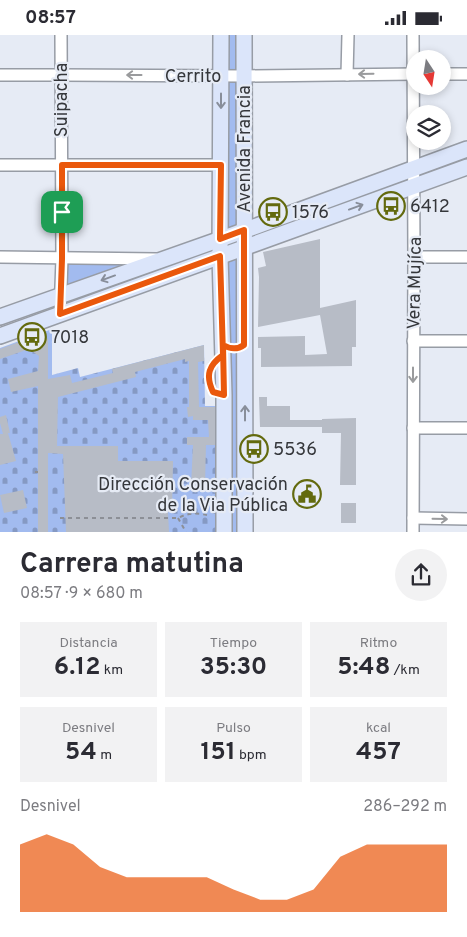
<!DOCTYPE html>
<html lang="es">
<meta charset="utf-8">
<style>
:root{--surface:#fff;--page:#f2f2f3;--text:#2b2b33;--muted:#7c7c81;--accent:#ea580c}
body{margin:0;font-family:Overpass,sans-serif;background:var(--page);color:var(--text);height:100vh;display:flex;flex-direction:column;font-size:19px;white-space:nowrap}
*{box-sizing:border-box;margin:0}
p{font-size:16px;color:var(--muted)}
.icon{flex:none;width:28px;height:28px;fill:none;stroke:currentColor;stroke-width:2;stroke-linecap:round;stroke-linejoin:round}
.map{position:relative;height:497px;overflow:hidden}
.side{display:flex;flex-direction:column;background:var(--surface);flex:1}
.side>*{flex:none}
.needle{width:32px;rotate:168deg}
.controls{position:absolute;left:406px;top:15px;display:grid;gap:10px}
.controls a{display:grid;place-items:center;width:45px;height:45px;border-radius:50%;background:var(--surface);box-shadow:0 2px 8px #0003;font-size:25px}
.pin{position:absolute;display:grid;place-items:center;width:42px;height:42px;color:#fff;margin:-21px;border-radius:10px;box-shadow:0 2px 8px #0006}
.round{display:grid;place-items:center;flex:none;width:52px;height:52px;border-radius:26px;background:var(--page)}
.head{display:flex;align-items:center;justify-content:space-between;height:85px;padding:0 20px}
h1{font-size:28px;font-weight:700;line-height:38px}
.figures{display:grid;grid-template-columns:repeat(3,1fr);gap:8px;height:85px;padding:5px 20px}
.figures div{display:grid;align-content:center;border-radius:0px;background:var(--page);text-align:center}
.figures b{font-size:25px;font-weight:700}
.figures small{font-size:14px;font-weight:400}
.figures p{font-size:14px}
.chart{height:140px;padding:10px 20px}
.chart p{display:flex;justify-content:space-between}
.chart svg{width:100%;height:90px;margin-top:5px;fill:var(--accent);opacity:.7}
.status{display:flex;justify-content:space-between;align-items:center;height:35px;padding:0 25px;background:var(--surface);direction:ltr}
.status svg{height:14px;fill:currentColor}
.map>svg:first-child{display:block}
.green{fill:#a2bbef}
.cemetery{fill:url(#cemetery-stones)}
.building{fill:#b7bcc6}
.lines{fill:none;stroke-linecap:round;stroke-linejoin:round}
.service-casing{stroke:#979ca5;stroke-width:8}
.minor-casing{stroke:#979ca5;stroke-width:14}
.secondary-casing{stroke:#979ca5;stroke-width:18}
.path{stroke:#8c8f96;stroke-width:2;stroke-dasharray:4 4;stroke-linecap:butt}
.service{stroke:#fff;stroke-width:5.5}
.minor{stroke:#fff;stroke-width:11}
.secondary{stroke:#dbe5fa;stroke-width:15}
.oneway{stroke:#9a9b9d}
.oneway2{stroke:#888e9a}
.route-casing{stroke:#fff;stroke-width:10}
.route{stroke:#ea580c;stroke-width:6}
.labels{text-anchor:middle;stroke-width:4.5;stroke-linejoin:round;paint-order:stroke}
.street-label{font-size:18px;fill:#35373b;stroke:#e6ebf5}
.poi-label{font-size:18px;fill:#35373b;stroke:#e6ebf5;text-anchor:start}
</style>
<div class="status"><b>08:57</b><svg viewBox="0 0 49 12"><path d="M0 12V9h3v3zM5 12V6h3v6zM10 12V3h3v9zM15 12V0h3v12zM26 1h20v11H26zM47 4h2v5h-2z"/></svg></div>
<div class="map">
<svg width="467" height="497" viewBox="0 0 467 497">
<defs>
<pattern id="cemetery-stones" width="16" height="16" patternUnits="userSpaceOnUse" patternTransform="scale(1.25)"><rect width="16" height="16" fill="#a2bbef"/><path d="M2 7V4a2 2 0 0 1 4 0v3zM10 15v-3a2 2 0 0 1 4 0v3z" fill="#8599c3"/></pattern>
</defs>
<rect width="100%" height="100%" fill="#e6ebf5"/>
<g class="green">
<polygon points="221,0 244,0 245,497 224,497"/>
<polygon points="126,227 128,230 66,252 67,228"/>
</g>
<polygon class="cemetery" points="52,294 52,340 78,333 80,342 204,310 205,371 218,371 216,497 0,497 0,313"/>
<g class="building">
<polygon points="320,204 320,273 356,265 356,312 352,312 352,331 261,332 261,313 258,313 258,302 305,301 305,320 327,319 320,280 258,292 259,242 258,233 266,231 263,217"/>
<polygon points="41,299 48,304 48,344 70,340 72,348 113,338 112,334 204,310 204,326 198,327 199,372 215,372 215,410 206,410 205,450 191,451 193,410 187,410 187,402 209,402 208,385 193,385 193,381 188,382 187,372 189,372 189,326 185,327 185,324 135,337 136,342 58,362 57,411 118,411 118,426 173,426 172,477 168,477 169,497 66,497 63,419 48,418 48,497 38,497 38,351 11,357 8,344 38,336 39,321 29,314 0,324 0,314"/>
<polygon points="259,362 267,362 267,371 290,371 290,385 322,385 322,384 356,383 356,450 340,450 341,398 322,398 322,392 260,392"/>
<polygon points="6,380 10,398 8,398 16,426 0,430 0,399 3,399 0,388 0,382"/>
<polygon points="23,455 27,473 4,478 0,460"/>
<rect x="341" y="468" width="15" height="20"/>
</g>
<g class="lines">
<defs>
<path id="service" d="M221,321C207,330 206,342 213,357L224,360"/>
<g id="minor">
<polyline points="442,39 467,39"/>
<polyline points="0,40 61,40 244,41 415,39"/>
<polyline points="347,40 348,0"/>
<polyline points="0,130 221,130"/>
<polyline points="0,222 156,224"/>
<polyline points="414,222 467,222"/>
<polyline points="60,279 62,224 61,0"/>
<polyline points="413,306 467,306"/>
<polyline points="413,393 467,393"/>
<polyline points="413,483 467,484"/>
<polyline points="413,497 414,222 413,0"/>
</g>
<g id="secondary">
<polyline points="221,0 220,221 224,360 224,497"/>
<polyline points="244,0 245,497"/>
<polyline points="0,282 232,200 467,114"/>
<polyline points="0,301 467,132"/>
</g>
</defs>
<use href="#service" class="service-casing"/>
<use href="#minor" class="minor-casing"/>
<use href="#secondary" class="secondary-casing"/>
<g class="path">
<polyline points="35,437 38,437"/>
<path d="M60,483H178C190,477 198,478 211,481"/>
<polyline points="178,483 186,497"/>
</g>
<use href="#service" class="service"/>
<use href="#minor" class="minor"/>
<use href="#secondary" class="secondary"/>
</g>
<defs><path id="oneway-shaft" d="M-6 0H5M1.5-3L5.5 0L1.5 3" fill="none" stroke-width="1.6" stroke-linecap="round" stroke-linejoin="round" transform="scale(1.25)"/></defs>
<g class="oneway">
<use href="#oneway-shaft" transform="translate(366 39) rotate(179)"/>
<use href="#oneway-shaft" transform="translate(134 40) rotate(-180)"/>
<use href="#oneway-shaft" transform="translate(413 340) rotate(90)"/>
<use href="#oneway-shaft" transform="translate(440 484) rotate(1)"/>
</g>
<g class="oneway2">
<use href="#oneway-shaft" transform="translate(221 66) rotate(90)"/>
<use href="#oneway-shaft" transform="translate(356 172) rotate(-20)"/>
<use href="#oneway-shaft" transform="translate(108 243) rotate(160)"/>
<use href="#oneway-shaft" transform="translate(245 378) rotate(-90)"/>
</g>
<g class="lines">
<defs>
<path id="route" d="M62,177V224L60,279L220,221L223,320C209,330 205,340 213,357L224,360L223,310C230,314 237,315 244,310V195L220,204L221,130H62V177"/>
</defs>
<use href="#route" class="route-casing"/>
<use href="#route" class="route"/>
</g>
<defs>
<symbol id="bus-ring" viewBox="-11 -11 22 22"><circle r="9.5" fill="#e6ebf5" stroke="#636a0e" stroke-width="1.5"/><path d="M-5-6H5V4H4V6H2V4H-2V6H-4V4H-5ZM-3.5-4V0h7V-4ZM-3.5 1.2v1.5H-2V1.2ZM2 1.2v1.5H3.5V1.2Z" fill="#636a0e"/></symbol>
<symbol id="civic-ring" viewBox="-11 -11 22 22"><circle r="9.5" fill="#e6ebf5" stroke="#636a0e" stroke-width="1.5"/><path d="M-.6-6.5H3V-4.5H.6V-3L4-1V1h2V6H-6V1h2V-1L-.6-3ZM-1.2 2.5V6h2.4V2.5Z" fill="#636a0e"/></symbol>
</defs>
<g fill-rule="evenodd">
<use href="#bus-ring" x="375" y="155" width="32" height="32"/>
<use href="#bus-ring" x="257" y="161" width="32" height="32"/>
<use href="#bus-ring" x="16" y="286" width="32" height="32"/>
<use href="#bus-ring" x="238" y="398" width="32" height="32"/>
<use href="#civic-ring" x="291" y="443" width="32" height="32"/>
</g>
<g class="labels">
<g class="street-label">
<text x="193" y="47">Cerrito</text>
<text transform="translate(61 65) rotate(-90)" y="6">Suipacha</text>
<text transform="translate(244 114) rotate(-90)" y="6">Avenida Francia</text>
<text transform="translate(414 248) rotate(-89)" y="6">Vera Mujíca</text>
</g>
<g class="poi-label">
<text x="410" y="177">6412</text>
<text x="292" y="183">1576</text>
<text x="51" y="308">7018</text>
<text x="273" y="420">5536</text>
<text x="288" y="455" text-anchor="end">Dirección Conservación<tspan x="288" dy="21">de la Via Pública</tspan></text>
</g>
</g>
</svg>
<div class="controls">
<a><svg class="needle" viewBox="-14 -14 28 28"><path d="M0-13l5 13h-10z" fill="#e53935"/><path d="M0 13l5-13h-10z" fill="#7c7c81"/></svg></a>
<a><svg class="icon" aria-label="layers" viewBox="0 0 24 24"><path d="M12 4l9 5-9 5-9-5zM3 14l9 5 9-5"/></svg></a>
</div>
<div class="pin" style="left:62px;top:177px;background:#1e9e55"><svg class="icon" aria-label="arrive" viewBox="0 0 24 24"><path d="M6 21V4h12l-3 4 3 4H6"/></svg></div>
</div>
<section class="side">
<div class="head"><div><h1>Carrera matutina</h1><p>08:57 · 9 × 680 m</p></div><a class="round"><svg class="icon" aria-label="share" viewBox="0 0 24 24"><path d="M12 15V3M7 8l5-5 5 5M5 13v7h14v-7"/></svg></a></div>
<div class="figures">
<div><p>Distancia</p><b>6.12<small> km</small></b></div>
<div><p>Tiempo</p><b>35:30</b></div>
<div><p>Ritmo</p><b>5:48<small> /km</small></b></div>
</div>
<div class="figures">
<div><p>Desnivel</p><b>54<small> m</small></b></div>
<div><p>Pulso</p><b>151<small> bpm</small></b></div>
<div><p>kcal</p><b>457</b></div>
</div>
<div class="chart"><p><span>Desnivel</span>286–292 m</p>
<svg viewBox="0 0 160 44" preserveAspectRatio="none"><path d="M0 44V11L10 6L20 11L30 22L40 27L50 27L60 27L70 27L80 33L90 38L100 38L110 33L120 17L130 11L140 11L150 11L160 11V44z"/></svg>
</div>
</section>
